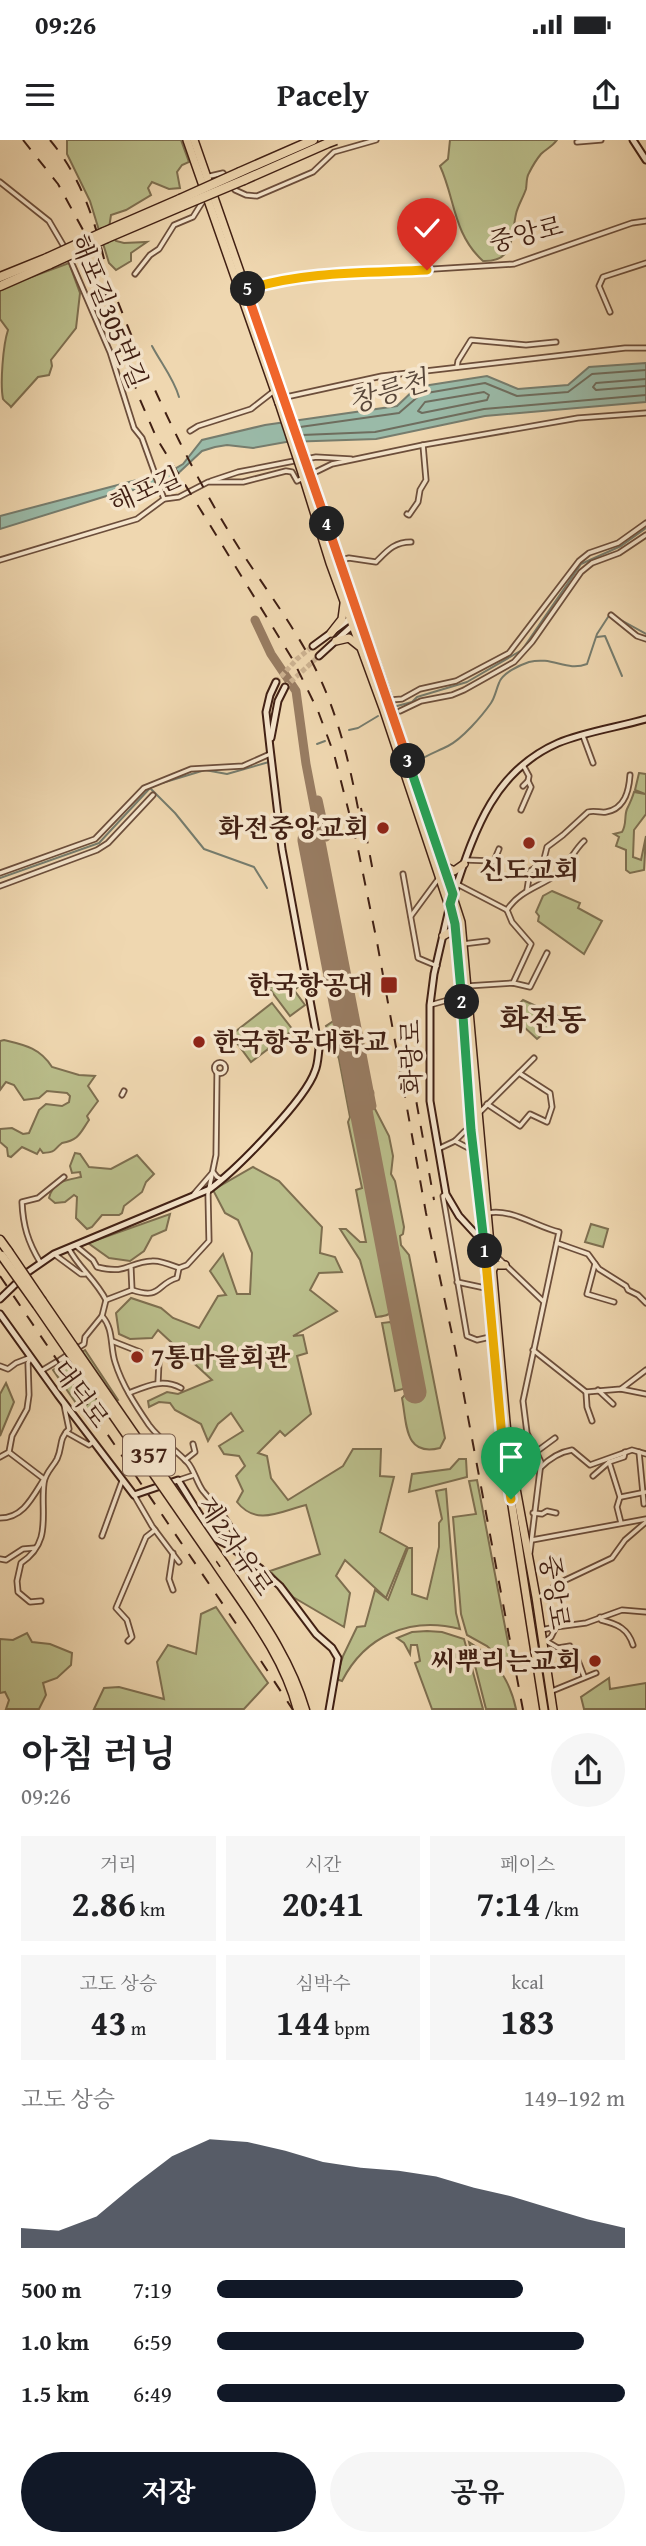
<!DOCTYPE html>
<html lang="ko">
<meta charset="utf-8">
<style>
:root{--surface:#fff;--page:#f6f6f6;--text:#202124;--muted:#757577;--accent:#111827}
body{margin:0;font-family:"Gentium Book Plus","Noto Serif KR",serif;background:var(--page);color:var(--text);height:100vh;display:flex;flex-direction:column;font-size:26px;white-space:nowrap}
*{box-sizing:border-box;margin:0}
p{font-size:23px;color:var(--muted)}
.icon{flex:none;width:38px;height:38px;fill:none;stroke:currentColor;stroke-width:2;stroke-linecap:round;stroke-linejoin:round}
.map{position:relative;height:1570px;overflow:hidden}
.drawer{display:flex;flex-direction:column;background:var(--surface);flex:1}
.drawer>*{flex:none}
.pin{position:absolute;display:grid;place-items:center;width:60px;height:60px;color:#fff;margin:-72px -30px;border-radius:50% 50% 50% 0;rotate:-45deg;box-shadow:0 0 7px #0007}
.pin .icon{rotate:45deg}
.km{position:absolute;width:35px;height:35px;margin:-18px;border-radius:50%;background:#222;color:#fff;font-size:19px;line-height:35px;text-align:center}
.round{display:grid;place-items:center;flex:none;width:74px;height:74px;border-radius:37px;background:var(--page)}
.summary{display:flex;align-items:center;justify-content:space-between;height:119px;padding:0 21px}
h1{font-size:38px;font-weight:700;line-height:52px}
.stats{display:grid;grid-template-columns:repeat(3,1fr);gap:10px;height:119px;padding:7px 21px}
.stats div{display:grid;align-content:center;border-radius:0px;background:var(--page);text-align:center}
.stats b{font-size:35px;font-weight:700}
.stats small{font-size:19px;font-weight:400}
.stats p{font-size:19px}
.chart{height:196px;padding:14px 21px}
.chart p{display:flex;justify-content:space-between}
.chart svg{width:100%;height:126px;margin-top:7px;fill:var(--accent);opacity:.7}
.action{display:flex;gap:14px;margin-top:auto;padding:14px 21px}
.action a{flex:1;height:80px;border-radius:42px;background:var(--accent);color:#fff;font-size:28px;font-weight:700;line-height:80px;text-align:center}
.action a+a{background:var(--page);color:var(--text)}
ul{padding:0 21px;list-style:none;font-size:23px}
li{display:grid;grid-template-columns:112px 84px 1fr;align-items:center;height:52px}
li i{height:18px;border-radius:9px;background:var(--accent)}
.status{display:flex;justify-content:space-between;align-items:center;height:49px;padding:0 35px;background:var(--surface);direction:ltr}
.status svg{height:19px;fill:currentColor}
header{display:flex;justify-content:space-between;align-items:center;height:91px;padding:0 21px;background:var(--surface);font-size:32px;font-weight:700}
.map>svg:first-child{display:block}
.green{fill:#babe8b;stroke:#7e6f50;stroke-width:2}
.water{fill:#9abaa8;stroke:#767c6d;stroke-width:2}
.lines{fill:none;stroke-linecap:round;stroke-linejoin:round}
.shore{stroke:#6e6d5e;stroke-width:2}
.stream{stroke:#767c6d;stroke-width:2}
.taxiway{stroke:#987c62;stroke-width:9}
.runway{stroke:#987c62;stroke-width:23}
.secondary-tunnel{stroke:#ccb291;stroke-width:5;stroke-dasharray:5 2.5;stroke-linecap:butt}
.street-casing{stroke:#6c4e3b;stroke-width:7}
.secondary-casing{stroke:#412014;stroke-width:9}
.primary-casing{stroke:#412014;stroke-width:10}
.highway-casing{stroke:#412014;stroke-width:11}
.street{stroke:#f5e5cc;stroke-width:3.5}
.secondary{stroke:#f5e5cc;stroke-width:5}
.primary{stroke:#efd7b0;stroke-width:7}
.highway{stroke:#efd7b0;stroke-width:8}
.rail{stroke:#412014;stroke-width:2;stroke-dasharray:12 12;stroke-linecap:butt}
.primary-bridge-casing{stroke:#412014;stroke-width:10;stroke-linecap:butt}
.highway-bridge-casing{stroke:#412014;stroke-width:11;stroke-linecap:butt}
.primary-bridge{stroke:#efd7b0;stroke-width:7}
.highway-bridge{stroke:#efd7b0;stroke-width:8}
.split-1-casing{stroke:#fff;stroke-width:14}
.split-2-casing{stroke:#fff;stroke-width:14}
.split-3-casing{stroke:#fff;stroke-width:14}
.split-4-casing{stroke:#fff;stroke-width:14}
.split-5-casing{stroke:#fff;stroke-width:14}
.split-6-casing{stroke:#fff;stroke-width:14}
.split-1{stroke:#f5b400;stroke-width:9}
.split-2{stroke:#22a559;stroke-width:9}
.split-3{stroke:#22a559;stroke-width:9}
.split-4{stroke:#f0652b;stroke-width:9}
.split-5{stroke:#f0652b;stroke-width:9}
.split-6{stroke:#f5b400;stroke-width:9}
.poi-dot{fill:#8f2418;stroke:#f5e5cc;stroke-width:2.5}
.labels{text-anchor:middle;stroke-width:7;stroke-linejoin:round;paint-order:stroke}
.shield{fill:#f5e5cc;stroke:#775b4b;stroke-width:2}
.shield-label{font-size:24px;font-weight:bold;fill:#412014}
.street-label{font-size:26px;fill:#412014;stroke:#f5e5cc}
.poi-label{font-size:26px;font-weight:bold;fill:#412014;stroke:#f5e5cc;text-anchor:end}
.water-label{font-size:28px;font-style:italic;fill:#574639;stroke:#f5e5cc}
.quarter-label{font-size:30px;font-weight:bold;fill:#412014;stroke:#f5e5cc}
</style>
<div class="status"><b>09:26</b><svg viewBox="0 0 49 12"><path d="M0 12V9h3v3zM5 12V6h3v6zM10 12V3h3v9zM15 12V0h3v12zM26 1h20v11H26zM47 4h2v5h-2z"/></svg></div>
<header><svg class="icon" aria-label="menu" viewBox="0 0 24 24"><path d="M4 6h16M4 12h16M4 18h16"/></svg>Pacely<svg class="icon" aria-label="share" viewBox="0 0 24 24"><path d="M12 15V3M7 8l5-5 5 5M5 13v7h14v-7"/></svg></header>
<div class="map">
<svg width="646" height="1570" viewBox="0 0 646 1570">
<rect width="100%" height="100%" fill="#efd7b0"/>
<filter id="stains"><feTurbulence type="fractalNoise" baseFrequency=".00286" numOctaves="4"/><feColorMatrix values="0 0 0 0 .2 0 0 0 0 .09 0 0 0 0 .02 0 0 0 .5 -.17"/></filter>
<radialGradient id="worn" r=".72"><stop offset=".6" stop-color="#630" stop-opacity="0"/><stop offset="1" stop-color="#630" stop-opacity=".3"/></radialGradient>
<g class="green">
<polygon points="67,0 181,0 189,22 182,25 177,32 180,48 169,49 152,42 148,48 151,55 126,70 111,75 109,88 116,101 124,103 147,102 131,113 131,121 116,130 109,123 90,61 67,14"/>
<path d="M450,0H557C552,7 546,9 541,14C536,20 532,27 529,33C526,38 527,43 526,49C523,58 518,65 516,74C511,97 515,122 483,121C453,94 455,58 440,26L448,19Z"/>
<path d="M69,123L80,153L76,188L51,220L52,226L49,235L38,237L11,267C9,264 5,262 3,259C0,244 3,205 8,190L0,179V150L19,139H26Z"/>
<path d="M639,633L646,634V674L634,690L633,717L641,720L646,696L644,730L630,733L626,730V710L616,706L619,697L614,694L622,692C627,684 624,676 627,669C630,663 632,659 634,652L645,654L635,650Z"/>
<polygon points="552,751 580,763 578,768 602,781 584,814 538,781 539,776 536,772 543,756"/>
<polygon points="292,832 301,845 294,850 305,865 290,876 269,848"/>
<polygon points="523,860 562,878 537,899 509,873"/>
<polygon points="272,863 293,890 251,922 231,895"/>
<path d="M335,880H339L393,1166C392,1176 384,1176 376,1177L360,1120L340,1089H346L360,1102H366L356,1050L362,1048L348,982L350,977L339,919L326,886Z"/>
<path d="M4,900C25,905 40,908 52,927L79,935L95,936L88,946L98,961L87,976L89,980C80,993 79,1000 62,1003C53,1010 57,1012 43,1013L40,1009L37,1014L22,1007L11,1017L8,1016L7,1008L0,1002V989L12,988L23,994L29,993L39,970L46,964L62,966L69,962L70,956L67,953L47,951L39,958L24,960L14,945L6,942L0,950V901Z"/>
<path d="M364,964H369L370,969H375L389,996L393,1016L391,1034L395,1041L404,1087L403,1094L400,1096L401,1105L409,1115L445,1298L440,1308C404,1317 407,1284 402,1258L405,1255L419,1253Z"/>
<path d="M75,1013L80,1014L89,1027L111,1029L137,1015L154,1034L146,1042L142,1052L124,1066L122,1073L119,1075H102L92,1087L87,1089L76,1078L77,1057L74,1055L65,1062L55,1063L49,1058C53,1041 67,1040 81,1037L80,1032L72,1033L70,1026Z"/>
<path d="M253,1027L279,1041L322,1087L320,1113L335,1117L342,1132L319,1133L310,1150L337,1171L293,1196L303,1195L307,1213L297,1216L311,1274L285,1296L280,1291L258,1313L267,1316L271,1338L288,1360L343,1326L353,1309H381L380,1336L394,1337L380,1392L407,1407L386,1458L345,1420L336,1436L350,1453L344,1487L293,1457L270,1431L320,1414L306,1365C281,1371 257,1387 237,1362L243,1351L236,1336L245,1326L239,1316L224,1314L219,1306L243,1291L231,1273L218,1284L208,1301L201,1284L175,1270L170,1263L159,1262L149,1267L148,1261L167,1252L178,1254L212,1240L158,1190L152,1198L130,1199L119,1194L116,1173L131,1158L161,1168L173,1178L199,1188L218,1156L226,1155L210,1131L223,1114L237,1154H250L252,1113L238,1080L225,1073L213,1050Z"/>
<polygon points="170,1074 166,1090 152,1096 144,1111 130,1121 109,1118 88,1103"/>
<polygon points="591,1084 608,1089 603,1107 585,1102"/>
<polygon points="390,1182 397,1188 407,1242 403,1249 395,1251 382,1183"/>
<polygon points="85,1210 118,1260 87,1279 53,1230"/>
<polygon points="6,1243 14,1262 0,1296 0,1254"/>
<polygon points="459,1319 466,1319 467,1337 409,1352 412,1334 450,1329"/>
<polygon points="477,1340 511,1518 501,1519 487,1506 467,1495 461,1474 453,1377 476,1374 469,1341"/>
<path d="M446,1349L456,1473L460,1489C410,1476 365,1496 342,1541L336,1539L343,1516L357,1487L365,1486L375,1450L388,1460L408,1408H412V1454L427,1459L439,1407V1383L442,1379L436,1351Z"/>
<polygon points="216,1467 268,1543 244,1569 94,1569 104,1548 119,1547 164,1559 157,1522 168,1505 196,1514 201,1474"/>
<polygon points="427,1491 442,1492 464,1499 483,1569 432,1569 415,1523 420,1521 417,1505 411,1505 410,1514 404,1503 397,1498 412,1492"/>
<polygon points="27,1493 32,1502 50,1504 72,1513 71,1525 57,1538 43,1543 46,1555 39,1569 6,1569 9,1560 5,1552 0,1553 0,1499 13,1500"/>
<path d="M469,1502C494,1517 510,1540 516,1569H486Z"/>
<polygon points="609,1538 610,1549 646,1543 646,1569 584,1569 581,1557"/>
</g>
<polygon class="water" points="646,223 646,262 485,276 376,299 286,302 253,308 227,305 215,307 202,311 170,341 164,344 113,354 0,389 0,376 171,331 183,324 202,300 265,285 397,266 417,247 487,236 518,249 568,245 589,227"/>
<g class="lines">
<g class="shore">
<polyline points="646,239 596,243 593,247 596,250 646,246"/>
<polygon points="484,252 489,255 487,260 422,273 418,271 425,262"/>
<polyline points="300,287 399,273 421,254 485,243 517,256 568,252 592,234 646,230"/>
<polyline points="302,295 375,292 484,269 646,255"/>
</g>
<g class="stream">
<path d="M152,206C161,223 174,239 179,257"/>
<polyline points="597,497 605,496 622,536"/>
<polyline points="397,566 412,562 417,557 467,542 522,510 581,424 621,406 646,388"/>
<polyline points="349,590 358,588 378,576"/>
<polyline points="317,604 325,601"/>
<path d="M415,623C426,615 436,612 448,606C462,599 482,576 491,563C495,557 496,550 499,543C502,533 520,525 529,522C553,516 566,532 587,524L597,494L610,474L646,494"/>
<polyline points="162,643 205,630 227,634 269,622"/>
<polyline points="150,648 175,673 204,709 254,727 267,748"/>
<polyline points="0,738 99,703 151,647"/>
</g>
<g class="taxiway">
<polyline points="255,480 271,514 296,551 306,624 372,966"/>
<polyline points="318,660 326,697"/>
<polyline points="360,965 370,953"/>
</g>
<polyline class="runway" points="309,700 415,1252"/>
<g class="secondary-tunnel">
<polyline points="276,542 297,519 313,506"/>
<polyline points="285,547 319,516"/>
</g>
<defs>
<g id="street">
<polyline points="577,2 601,0"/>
<polyline points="206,37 223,33 227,38"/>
<polyline points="0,42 49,81 66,110"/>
<polyline points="231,45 235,50 246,55 257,56 313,32 334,12 376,0"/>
<polyline points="69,117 110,212 134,288 142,298 164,359"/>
<polyline points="135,134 150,115 159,109 174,85 193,77 203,61"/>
<polyline points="246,150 264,145 321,136 514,124 632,83 646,81"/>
<polyline points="610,172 599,146 603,137 646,123"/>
<polyline points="457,227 458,221 471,200 526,205 556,202"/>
<polyline points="286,257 382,236 625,208 646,208"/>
<polyline points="190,291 198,286 251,269 274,251"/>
<polyline points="306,319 316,317 351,319"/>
<polyline points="211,341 238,332 299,320"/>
<polyline points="407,374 409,375 418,362 420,350 426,340 423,305"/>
<polyline points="0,420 137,379 164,359 179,357 208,342 243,342 286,331 292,332 297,341 332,324 423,305 578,278 646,273"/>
<path d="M330,423L349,418L376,422C387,411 394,402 411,402"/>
<polyline points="611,475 637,496 646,499"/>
<polyline points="390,560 402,559 420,549 456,541 509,513 579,421 589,413 618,403 646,383"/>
<polyline points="400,571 421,561 452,555 464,550 514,522 532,502 581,432 592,423 619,413 646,395"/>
<polyline points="583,596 593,623"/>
<polyline points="523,646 528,641"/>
<polyline points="521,670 531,647 528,641 529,636 523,625"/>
<polyline points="466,720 494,721 499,709"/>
<polyline points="0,733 95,699 144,648 191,629 243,626 270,614"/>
<polyline points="403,734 418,818 437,826"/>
<polyline points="457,744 507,770"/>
<polyline points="0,746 97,710 108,703 153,655"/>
<path d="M527,750L530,731L543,723L547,707L563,695L588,672C595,670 600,673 606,672C625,669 629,651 630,635"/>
<path d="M507,770C519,751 539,747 556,735C567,727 574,710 584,701"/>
<polyline points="507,770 512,782 531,804 513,843"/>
<polyline points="411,776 439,738"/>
<polyline points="463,804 487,801"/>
<polyline points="467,846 513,843 530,847 547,813"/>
<polyline points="430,865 459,857"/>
<circle cx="220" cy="928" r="5.5"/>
<polyline points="122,955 124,951"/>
<polyline points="487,964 520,986 530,974 547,982 552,967 550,953 519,933"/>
<polyline points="480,972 534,918"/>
<polyline points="455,1001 472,1010"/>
<polyline points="438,1009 455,1001 465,991 469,991"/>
<polyline points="194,1054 213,1032 217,1037 221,1039"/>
<polyline points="446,1054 443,1056 467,1196 477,1200 490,1197"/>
<path d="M488,1073C511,1068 537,1087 559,1092L523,1261L527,1293L541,1322L530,1412"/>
<polyline points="557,1103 588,1114 599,1129 626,1146 628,1150 638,1155 646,1163"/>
<path d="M75,1105L93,1120L97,1127C128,1135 128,1122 152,1121C160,1120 171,1125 179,1128"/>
<path d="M69,1109C79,1128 96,1140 106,1160L132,1150"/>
<polyline points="492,1112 543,1161"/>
<polyline points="54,1114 81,1134 85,1134"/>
<path d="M40,1122C28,1102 23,1086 22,1062L38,1058L64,1037"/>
<polyline points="595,1124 587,1154 614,1162"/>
<polyline points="131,1128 132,1150"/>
<polyline points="179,1128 187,1125 209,1101 208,1054 216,1015 217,933"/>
<polyline points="457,1142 485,1148"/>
<path d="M132,1150C162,1160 156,1144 177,1138L179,1128"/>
<path d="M106,1160L102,1176C114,1189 110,1207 115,1222C122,1245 136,1266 149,1285C160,1300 175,1309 188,1323C194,1330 197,1343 203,1351C218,1369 236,1385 237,1411"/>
<polyline points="112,1201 140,1212"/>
<polyline points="76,1209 84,1204 85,1197 102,1176"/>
<polyline points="533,1210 586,1252 621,1249 646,1230"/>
<polyline points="60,1220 69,1214"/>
<polyline points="0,1226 8,1229 16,1223 29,1218"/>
<polyline points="41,1231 56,1222"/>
<polyline points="158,1243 159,1221"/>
<polyline points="621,1249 646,1254"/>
<polyline points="598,1250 613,1264"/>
<polyline points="586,1252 587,1267 592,1281"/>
<path d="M129,1253C147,1246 162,1238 181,1248"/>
<polyline points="66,1292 89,1305 93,1302"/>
<polyline points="536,1312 555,1298"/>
<polyline points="639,1312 644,1364"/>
<polyline points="0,1317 9,1312 12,1296 27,1269 29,1255 28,1223 31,1217"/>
<polyline points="185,1320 195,1312 193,1304"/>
<path d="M540,1328C549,1319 559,1312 572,1310L590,1325L632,1310L646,1314"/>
<polyline points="593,1336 609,1322"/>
<polyline points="179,1340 194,1335"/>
<polyline points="134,1355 152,1386 179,1422"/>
<polyline points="621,1357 646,1352"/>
<polyline points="533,1373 542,1374 547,1371 556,1373"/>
<path d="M0,1378C23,1378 32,1358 44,1339L10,1313"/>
<polyline points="621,1383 617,1367 620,1357 609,1322 624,1317 625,1312"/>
<polyline points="102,1396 122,1341"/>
<polyline points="532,1400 646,1379"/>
<polyline points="0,1419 6,1420 23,1409 35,1408"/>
<polyline points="173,1450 169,1439 173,1413"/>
<polyline points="538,1457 548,1453 555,1445 612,1418 625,1400 646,1382"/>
<path d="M41,1461L30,1462L18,1452L17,1441L21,1423C53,1402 40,1373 44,1343C45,1333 53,1327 57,1319C63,1306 58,1300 69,1289L64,1265"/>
<path d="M600,1477L601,1480C618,1484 628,1489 633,1505"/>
<polyline points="541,1490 556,1487"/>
<polyline points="128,1501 132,1497 127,1480 116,1468 146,1397 155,1390"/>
<polyline points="546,1501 558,1508 570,1506 575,1513 584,1536"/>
<polyline points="544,1502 551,1497 556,1487 586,1483 622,1470 646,1472"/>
<polyline points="552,1551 596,1533"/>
</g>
<g id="secondary">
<polyline points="633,0 646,20"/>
<polyline points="313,506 351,478 359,475"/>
<polyline points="319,516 353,485"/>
<polyline points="271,598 278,561 285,547"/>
<path d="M453,756C474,693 492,632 558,603C584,592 619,587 646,579"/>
<polyline points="449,769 434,834 430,865 430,961 446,1054 459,1076 481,1100"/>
<path d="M0,1159L28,1132L54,1114L210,1049C236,1030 306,959 315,931C318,924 318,916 319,909L282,709L270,608L266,572L270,555L276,542"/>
<polyline points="0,1174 58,1255 134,1355 178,1340 214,1398 228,1405 261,1429 280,1446 316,1494 332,1508 338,1518 329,1570"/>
</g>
<g id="primary">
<polyline points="187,0 279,263"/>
<polyline points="194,0 285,261"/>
<polyline points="309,331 389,560 461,782 508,1305 536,1457 553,1570"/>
<polyline points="302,333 330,423 383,568 455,784 471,990 503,1308 544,1570"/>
<polyline points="331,493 342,479 344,464"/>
<polyline points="336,501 349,498 359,506"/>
<polyline points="444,726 454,731 464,724"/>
<polyline points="443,796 450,792 456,797"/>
<polyline points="492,1131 495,1125 505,1125"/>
</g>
<g id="highway">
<polyline points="240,32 313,0"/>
<polyline points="244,40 328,3"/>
<polyline points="104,92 180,59"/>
<polyline points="107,98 182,66"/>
<polyline points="0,137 47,118"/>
<polyline points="0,146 50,124"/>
<polyline points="0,1100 8,1111"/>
<polyline points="42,1161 73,1206"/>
<polyline points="37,1165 68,1210"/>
<path d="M213,1419C244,1466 284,1514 298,1570"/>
<path d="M224,1424C255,1471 289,1515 305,1570"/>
</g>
</defs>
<use href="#street" class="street-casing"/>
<use href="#secondary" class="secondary-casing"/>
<use href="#primary" class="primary-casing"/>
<use href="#highway" class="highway-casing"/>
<use href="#street" class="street"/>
<use href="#secondary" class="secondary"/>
<use href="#primary" class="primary"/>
<use href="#highway" class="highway"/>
<g class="rail">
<polyline points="23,0 58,44 88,99 138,255 157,299 293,520 318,571 334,614 357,704 377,802 426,1073 455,1208 523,1570"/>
<path d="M50,0C80,36 94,77 105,123"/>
<path d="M118,162C149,241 185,319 229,392C258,440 295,485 319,536C340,581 351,630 360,679"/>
<polyline points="361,668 374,737"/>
<polyline points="408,915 434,1060"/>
<polyline points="0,1136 239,1488"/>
<polyline points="261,1521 293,1570"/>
</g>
<defs>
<g id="primary-bridge">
<polyline points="285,261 309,331"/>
<polyline points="279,263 302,333"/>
</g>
<g id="highway-bridge">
<polyline points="328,3 336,0"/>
<polyline points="180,59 240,32"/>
<polyline points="182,66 244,40"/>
<polyline points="47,118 104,92"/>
<polyline points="50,124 107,98"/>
<polyline points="8,1111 42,1161"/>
<polyline points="2,1116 37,1165"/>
<polyline points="73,1206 224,1424"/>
<polyline points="68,1210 213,1419"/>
</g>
</defs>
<use href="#primary-bridge" class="primary-bridge-casing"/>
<use href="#highway-bridge" class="highway-bridge-casing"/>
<use href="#primary-bridge" class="primary-bridge"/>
<use href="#highway-bridge" class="highway-bridge"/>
</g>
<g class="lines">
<defs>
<polyline id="split-1" points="485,1111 503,1308 511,1359"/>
<polyline id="split-2" points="462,862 471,990 485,1111"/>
<polyline id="split-3" points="408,621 453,754 450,764 455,784 462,862"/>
<polyline id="split-4" points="327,384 408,621"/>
<polyline id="split-5" points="248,149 246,150 327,384"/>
<path id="split-6" d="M248,149C305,131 368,133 427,130"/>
</defs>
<use href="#split-1" class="split-1-casing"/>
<use href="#split-2" class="split-2-casing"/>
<use href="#split-3" class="split-3-casing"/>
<use href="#split-4" class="split-4-casing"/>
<use href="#split-5" class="split-5-casing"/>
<use href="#split-6" class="split-6-casing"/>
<use href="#split-1" class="split-1"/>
<use href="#split-2" class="split-2"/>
<use href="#split-3" class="split-3"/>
<use href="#split-4" class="split-4"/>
<use href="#split-5" class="split-5"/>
<use href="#split-6" class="split-6"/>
</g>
<g class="poi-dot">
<circle cx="383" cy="688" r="7"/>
<circle cx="529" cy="703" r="7"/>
<rect x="380" y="836" width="18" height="18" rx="3.5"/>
<circle cx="199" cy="902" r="7"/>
<circle cx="137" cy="1217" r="7"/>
<circle cx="595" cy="1521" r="7"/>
</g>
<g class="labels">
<rect class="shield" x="123" y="1294.5" width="52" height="41" rx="5"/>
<g class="shield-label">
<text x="149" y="1323">357</text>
</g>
<g class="street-label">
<text transform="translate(526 94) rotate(-14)" y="9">중앙로</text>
<text transform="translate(109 171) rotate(68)" y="9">해포길305번길</text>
<text transform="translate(145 350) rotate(-24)" y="9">해포길</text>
<text transform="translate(411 917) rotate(-91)" y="9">화랑로</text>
<text transform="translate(81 1254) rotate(54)" y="9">대덕로</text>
<text transform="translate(236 1406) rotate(56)" y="9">제2자유로</text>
<text transform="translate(555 1452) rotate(81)" y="9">중앙로</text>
</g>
<g class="poi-label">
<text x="369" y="697">화전중앙교회</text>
<text x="529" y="739" text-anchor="middle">신도교회</text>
<text x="373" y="854">한국항공대</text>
<text x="213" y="911" text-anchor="start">한국항공대학교</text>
<text x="151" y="1226" text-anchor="start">7통마을회관</text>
<text x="581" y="1530">씨뿌리는교회</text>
</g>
<g class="water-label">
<text transform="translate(388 251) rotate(-17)" y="10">창릉천</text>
</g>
<g class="quarter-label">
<text x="543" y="890">화전동</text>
</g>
</g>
<rect width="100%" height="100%" filter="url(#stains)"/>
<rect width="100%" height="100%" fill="url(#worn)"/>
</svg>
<div class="pin" style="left:511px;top:1359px;background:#1e9e55"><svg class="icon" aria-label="arrive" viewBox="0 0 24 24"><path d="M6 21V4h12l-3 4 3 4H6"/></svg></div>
<div class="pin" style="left:427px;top:130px;background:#d93025"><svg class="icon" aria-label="check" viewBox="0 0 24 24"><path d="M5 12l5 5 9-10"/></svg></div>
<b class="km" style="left:485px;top:1111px">1</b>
<b class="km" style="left:462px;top:862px">2</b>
<b class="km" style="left:408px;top:621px">3</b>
<b class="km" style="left:327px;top:384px">4</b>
<b class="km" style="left:248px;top:149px">5</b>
</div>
<section class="drawer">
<div class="summary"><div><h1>아침 러닝</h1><p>09:26</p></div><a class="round"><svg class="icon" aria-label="share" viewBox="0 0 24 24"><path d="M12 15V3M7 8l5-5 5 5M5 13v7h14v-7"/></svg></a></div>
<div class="stats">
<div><p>거리</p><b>2.86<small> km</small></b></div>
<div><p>시간</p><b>20:41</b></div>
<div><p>페이스</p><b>7:14<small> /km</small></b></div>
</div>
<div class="stats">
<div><p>고도 상승</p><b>43<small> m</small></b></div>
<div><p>심박수</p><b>144<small> bpm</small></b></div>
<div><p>kcal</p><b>183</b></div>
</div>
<div class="chart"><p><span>고도 상승</span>149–192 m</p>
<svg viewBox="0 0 160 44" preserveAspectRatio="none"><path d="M0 44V37L10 38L20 33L30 22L40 12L50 6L60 7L70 10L80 14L90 16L100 17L110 19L120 23L130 26L140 30L150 34L160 37V44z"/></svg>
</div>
<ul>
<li><b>500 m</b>7:19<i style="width:75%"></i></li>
<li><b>1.0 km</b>6:59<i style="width:90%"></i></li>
<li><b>1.5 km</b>6:49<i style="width:100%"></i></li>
</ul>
<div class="action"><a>저장</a><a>공유</a></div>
</section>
